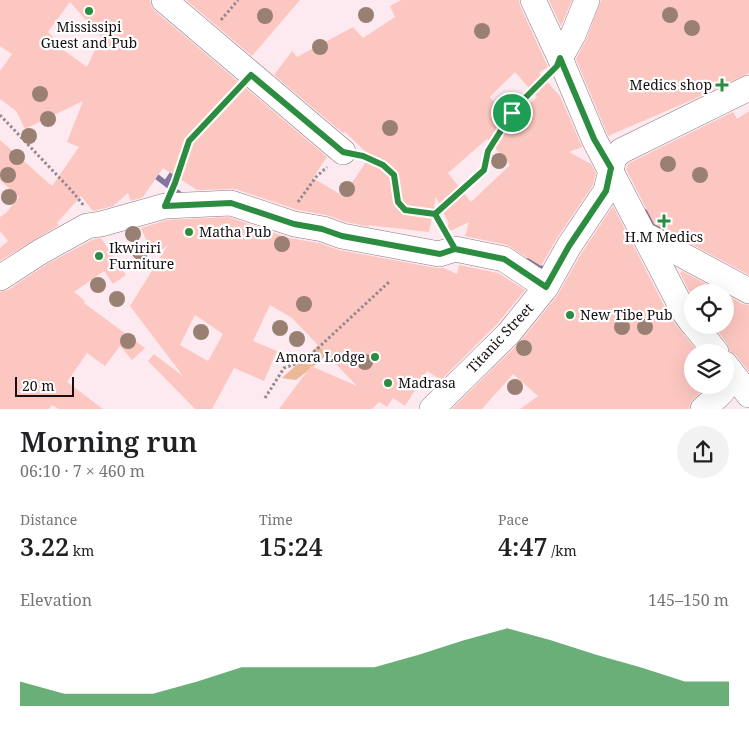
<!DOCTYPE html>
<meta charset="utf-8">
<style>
:root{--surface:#fff;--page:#f2f2f2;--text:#202124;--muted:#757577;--accent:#2c8c3f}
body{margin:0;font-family:"Noto Serif",serif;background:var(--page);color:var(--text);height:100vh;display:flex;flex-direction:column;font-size:19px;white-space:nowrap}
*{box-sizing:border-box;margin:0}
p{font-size:16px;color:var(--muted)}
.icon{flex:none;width:28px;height:28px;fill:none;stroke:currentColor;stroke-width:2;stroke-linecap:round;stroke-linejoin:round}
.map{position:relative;height:409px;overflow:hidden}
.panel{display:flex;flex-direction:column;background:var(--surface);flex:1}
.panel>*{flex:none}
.tools{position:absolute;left:684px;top:284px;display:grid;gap:10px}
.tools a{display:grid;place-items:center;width:50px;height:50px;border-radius:50%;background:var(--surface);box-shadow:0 5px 20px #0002;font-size:25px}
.scale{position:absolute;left:15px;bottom:12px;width:59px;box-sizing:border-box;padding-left:5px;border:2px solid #190f13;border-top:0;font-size:14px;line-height:18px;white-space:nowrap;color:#190f13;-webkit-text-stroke:4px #fff;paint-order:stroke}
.pin{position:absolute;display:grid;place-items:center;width:42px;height:42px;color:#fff;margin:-21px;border:2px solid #fff;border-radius:50%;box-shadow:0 1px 5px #0007}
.round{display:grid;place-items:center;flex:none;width:52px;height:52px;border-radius:26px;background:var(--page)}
.head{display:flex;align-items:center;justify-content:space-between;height:85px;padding:0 20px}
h1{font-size:28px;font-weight:600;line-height:38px}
.stats{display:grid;grid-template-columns:repeat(3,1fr);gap:8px;height:85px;padding:5px 20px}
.stats div{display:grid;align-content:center}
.stats b{font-size:25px;font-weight:600}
.stats small{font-size:14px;font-weight:400}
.stats p{font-size:14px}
.chart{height:140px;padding:10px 20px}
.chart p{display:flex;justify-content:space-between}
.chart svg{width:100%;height:90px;margin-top:5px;fill:var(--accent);opacity:.7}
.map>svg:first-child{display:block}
.green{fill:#ecb996}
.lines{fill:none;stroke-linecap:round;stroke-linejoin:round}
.stream{stroke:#81769d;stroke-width:5.5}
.building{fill:#fdc7c1;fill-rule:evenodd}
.minor-casing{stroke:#907780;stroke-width:26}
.path{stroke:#95878c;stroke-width:3;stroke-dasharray:2.5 2.5;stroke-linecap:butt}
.minor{stroke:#fff;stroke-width:25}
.tree{fill:#9a7f73}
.route-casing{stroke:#fff;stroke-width:10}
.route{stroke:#2c8c3f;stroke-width:6}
.poi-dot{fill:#2c8c3f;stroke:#fff;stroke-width:2}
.labels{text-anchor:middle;stroke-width:4.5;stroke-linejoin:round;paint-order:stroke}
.poi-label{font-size:14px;fill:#190f13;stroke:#fff;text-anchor:start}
.street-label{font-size:14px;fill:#190f13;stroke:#fff}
</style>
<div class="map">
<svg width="749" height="409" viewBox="0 0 749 409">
<rect width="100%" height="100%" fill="#fceaf0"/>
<polygon class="green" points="337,344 320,361 296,380 282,378 319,345"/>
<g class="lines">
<g class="stream">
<polyline points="152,173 182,196"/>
<polyline points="166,183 176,168"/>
<polyline points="645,212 654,224 664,233"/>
<polyline points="528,261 548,272"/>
</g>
</g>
<g class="building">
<path d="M0,0H150L151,5L155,11L327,157L313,178L343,196L370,156L345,132L343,133L274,75L292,51L297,57L353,27L363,38L395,17L390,6L401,0H519L520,6L548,67L539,73L560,96L582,147L569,152L591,164L596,173L593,185L557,238L541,266L507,245L465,236L469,222L442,235L440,232L449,224L436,197L429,232L367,225L370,227L346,222L326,215L298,210L235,189L197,190L163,168L143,197L131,201L128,193L113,206L93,211L81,196L57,223L59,225L0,261V248L8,241L0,231V217L6,213L19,197L0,180V140L52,186L79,147L67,142L83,101L25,129L16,111L0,99V71L12,54L0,46ZM70,2L101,37L87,67L51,41L54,38L48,32ZM515,72L537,97L510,123L490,97ZM487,139L510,165L471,202L448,173Z"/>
<polygon points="186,0 300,0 252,56"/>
<polygon points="549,0 572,0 561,26"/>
<polygon points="601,0 749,0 749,73 692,100 608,136 576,59 586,40"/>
<polygon points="749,111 749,275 654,224 626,169 629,163 733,112 737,119"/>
<polygon points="613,206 671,319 698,352 692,352 692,385 709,385 693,399 690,404 689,409 520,409 538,396 513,374 482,409 452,409 519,343 557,296 581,254"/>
<path d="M229,217L289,238L319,243L339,250L436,268H444L457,274L459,265L498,273L525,290L498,323L441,380L427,371L405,406L393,398L387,407L379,402L372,409H279L311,366L357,386L292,318L270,305L253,341L277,351L264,381L234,368L212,409H195L148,361L154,354L183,376L130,306L168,245L153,256L141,228L167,220ZM195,315L223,334L208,361L180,345Z"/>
<polygon points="101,238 126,275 113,284 104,271 74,292 85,301 84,303 145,348 132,360 120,346 105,366 87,353 67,382 103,409 59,409 52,405 49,409 0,409 0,292 8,290 47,264 92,240"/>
<polygon points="682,271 721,292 692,292 692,297 680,273"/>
<polygon points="725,294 742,304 749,305 749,372 736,355 730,351 727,343 713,325 725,325 725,313 731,305 725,300"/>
</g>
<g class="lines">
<defs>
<g id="minor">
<polyline points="164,0 343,152"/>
<polyline points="533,0 560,58 594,139 684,312 692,323"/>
<polyline points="560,58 573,35 587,0"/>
<polyline points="645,235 749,291"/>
<polyline points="0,278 40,252 87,226 101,224 165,206 231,203 294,224 323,229 342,236 439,254 455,249 504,259 546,287"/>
<polyline points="694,325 716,352"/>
<polyline points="725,364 749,395"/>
<polyline points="432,409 509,333 546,287 569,246 606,191 614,158 621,151 749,88"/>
<path d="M703,409C719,394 730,392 727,367"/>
</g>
</defs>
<use href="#minor" class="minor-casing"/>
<g class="path">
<polyline points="221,20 238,0"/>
<polyline points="0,115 72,191 84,206"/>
<path d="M365,156C374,161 390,166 394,176C399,191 393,196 405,211L435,214L443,229"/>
<polyline points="174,185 189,141 237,90"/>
<polyline points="298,202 316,177 327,167"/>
<polyline points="435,214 484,170 488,151 513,113 521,102 545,77"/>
<polyline points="265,398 284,368 304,361 389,282"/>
</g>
<use href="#minor" class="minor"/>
</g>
<g class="tree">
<circle cx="366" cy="15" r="8"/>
<circle cx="670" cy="15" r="8"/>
<circle cx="265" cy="16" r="8"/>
<circle cx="692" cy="28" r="8"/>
<circle cx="482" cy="31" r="8"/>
<circle cx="320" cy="47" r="8"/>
<circle cx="40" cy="94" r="8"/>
<circle cx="48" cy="119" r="8"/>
<circle cx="390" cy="128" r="8"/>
<circle cx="29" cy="136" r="8"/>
<circle cx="17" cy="157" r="8"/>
<circle cx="499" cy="161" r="8"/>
<circle cx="668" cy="164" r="8"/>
<circle cx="8" cy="175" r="8"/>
<circle cx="700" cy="175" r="8"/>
<circle cx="347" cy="189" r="8"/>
<circle cx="9" cy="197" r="8"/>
<circle cx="133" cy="234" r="8"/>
<circle cx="282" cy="244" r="8"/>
<circle cx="140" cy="252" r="8"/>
<circle cx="98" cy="285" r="8"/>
<circle cx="117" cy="299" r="8"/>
<circle cx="304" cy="304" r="8"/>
<circle cx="622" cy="327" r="8"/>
<circle cx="645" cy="327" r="8"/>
<circle cx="280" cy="328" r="8"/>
<circle cx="201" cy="332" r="8"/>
<circle cx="297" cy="339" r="8"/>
<circle cx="128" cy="341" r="8"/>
<circle cx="524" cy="348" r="8"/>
<circle cx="365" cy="362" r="8"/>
<circle cx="515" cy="387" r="8"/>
</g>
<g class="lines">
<defs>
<polyline id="route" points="512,113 488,151 484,170 435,214 455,249 440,254 342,236 322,229 294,224 231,203 165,206 175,183 189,141 251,75 343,152 363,156 383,165 394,175 398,202 405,210 435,214 455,249 504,259 546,287 569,246 606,191 611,168 594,139 560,58 557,66 521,102 512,113"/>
</defs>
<use href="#route" class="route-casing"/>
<use href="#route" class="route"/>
</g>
<g class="poi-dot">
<circle cx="89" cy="11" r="5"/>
<path d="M719.5 77.5h5v5h5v5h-5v5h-5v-5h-5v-5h5z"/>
<path d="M661.5 213.5h5v5h5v5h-5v5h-5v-5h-5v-5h5z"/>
<circle cx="189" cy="232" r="5"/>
<circle cx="99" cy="256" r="5"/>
<circle cx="570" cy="315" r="5"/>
<circle cx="375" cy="357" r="5"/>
<circle cx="388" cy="383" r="5"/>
</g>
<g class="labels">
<g class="poi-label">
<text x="89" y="32" text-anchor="middle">Mississipi<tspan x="89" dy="16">Guest and Pub</tspan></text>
<text x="712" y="90" text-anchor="end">Medics shop</text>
<text x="199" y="237">Matha Pub</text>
<text x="664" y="242" text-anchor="middle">H.M Medics</text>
<text x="109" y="253">Ikwiriri<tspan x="109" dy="16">Furniture</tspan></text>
<text x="580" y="320">New Tibe Pub</text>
<text x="365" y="362" text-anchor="end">Amora Lodge</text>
<text x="398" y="388">Madrasa</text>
</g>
<g class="street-label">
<text transform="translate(500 338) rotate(-47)" y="5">Titanic Street</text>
</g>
</g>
</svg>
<div class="tools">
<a><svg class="icon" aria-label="locate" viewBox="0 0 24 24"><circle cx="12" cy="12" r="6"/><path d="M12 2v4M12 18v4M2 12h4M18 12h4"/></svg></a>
<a><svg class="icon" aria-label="layers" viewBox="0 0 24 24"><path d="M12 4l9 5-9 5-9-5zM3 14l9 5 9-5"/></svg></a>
</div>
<div class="scale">20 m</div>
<div class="pin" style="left:512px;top:113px;background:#1e9e55"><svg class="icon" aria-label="arrive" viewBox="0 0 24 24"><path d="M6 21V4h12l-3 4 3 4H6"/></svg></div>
</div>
<section class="panel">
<div class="head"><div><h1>Morning run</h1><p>06:10 · 7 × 460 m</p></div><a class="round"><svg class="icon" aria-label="share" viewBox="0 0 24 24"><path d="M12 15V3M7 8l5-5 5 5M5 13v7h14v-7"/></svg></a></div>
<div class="stats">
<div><p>Distance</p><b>3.22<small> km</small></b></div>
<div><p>Time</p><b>15:24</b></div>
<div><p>Pace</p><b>4:47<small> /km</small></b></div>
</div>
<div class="chart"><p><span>Elevation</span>145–150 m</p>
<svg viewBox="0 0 160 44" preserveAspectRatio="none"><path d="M0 44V32L10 38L20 38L30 38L40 32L50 25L60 25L70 25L80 25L90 19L100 12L110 6L120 12L130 19L140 25L150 32L160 32V44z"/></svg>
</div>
</section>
